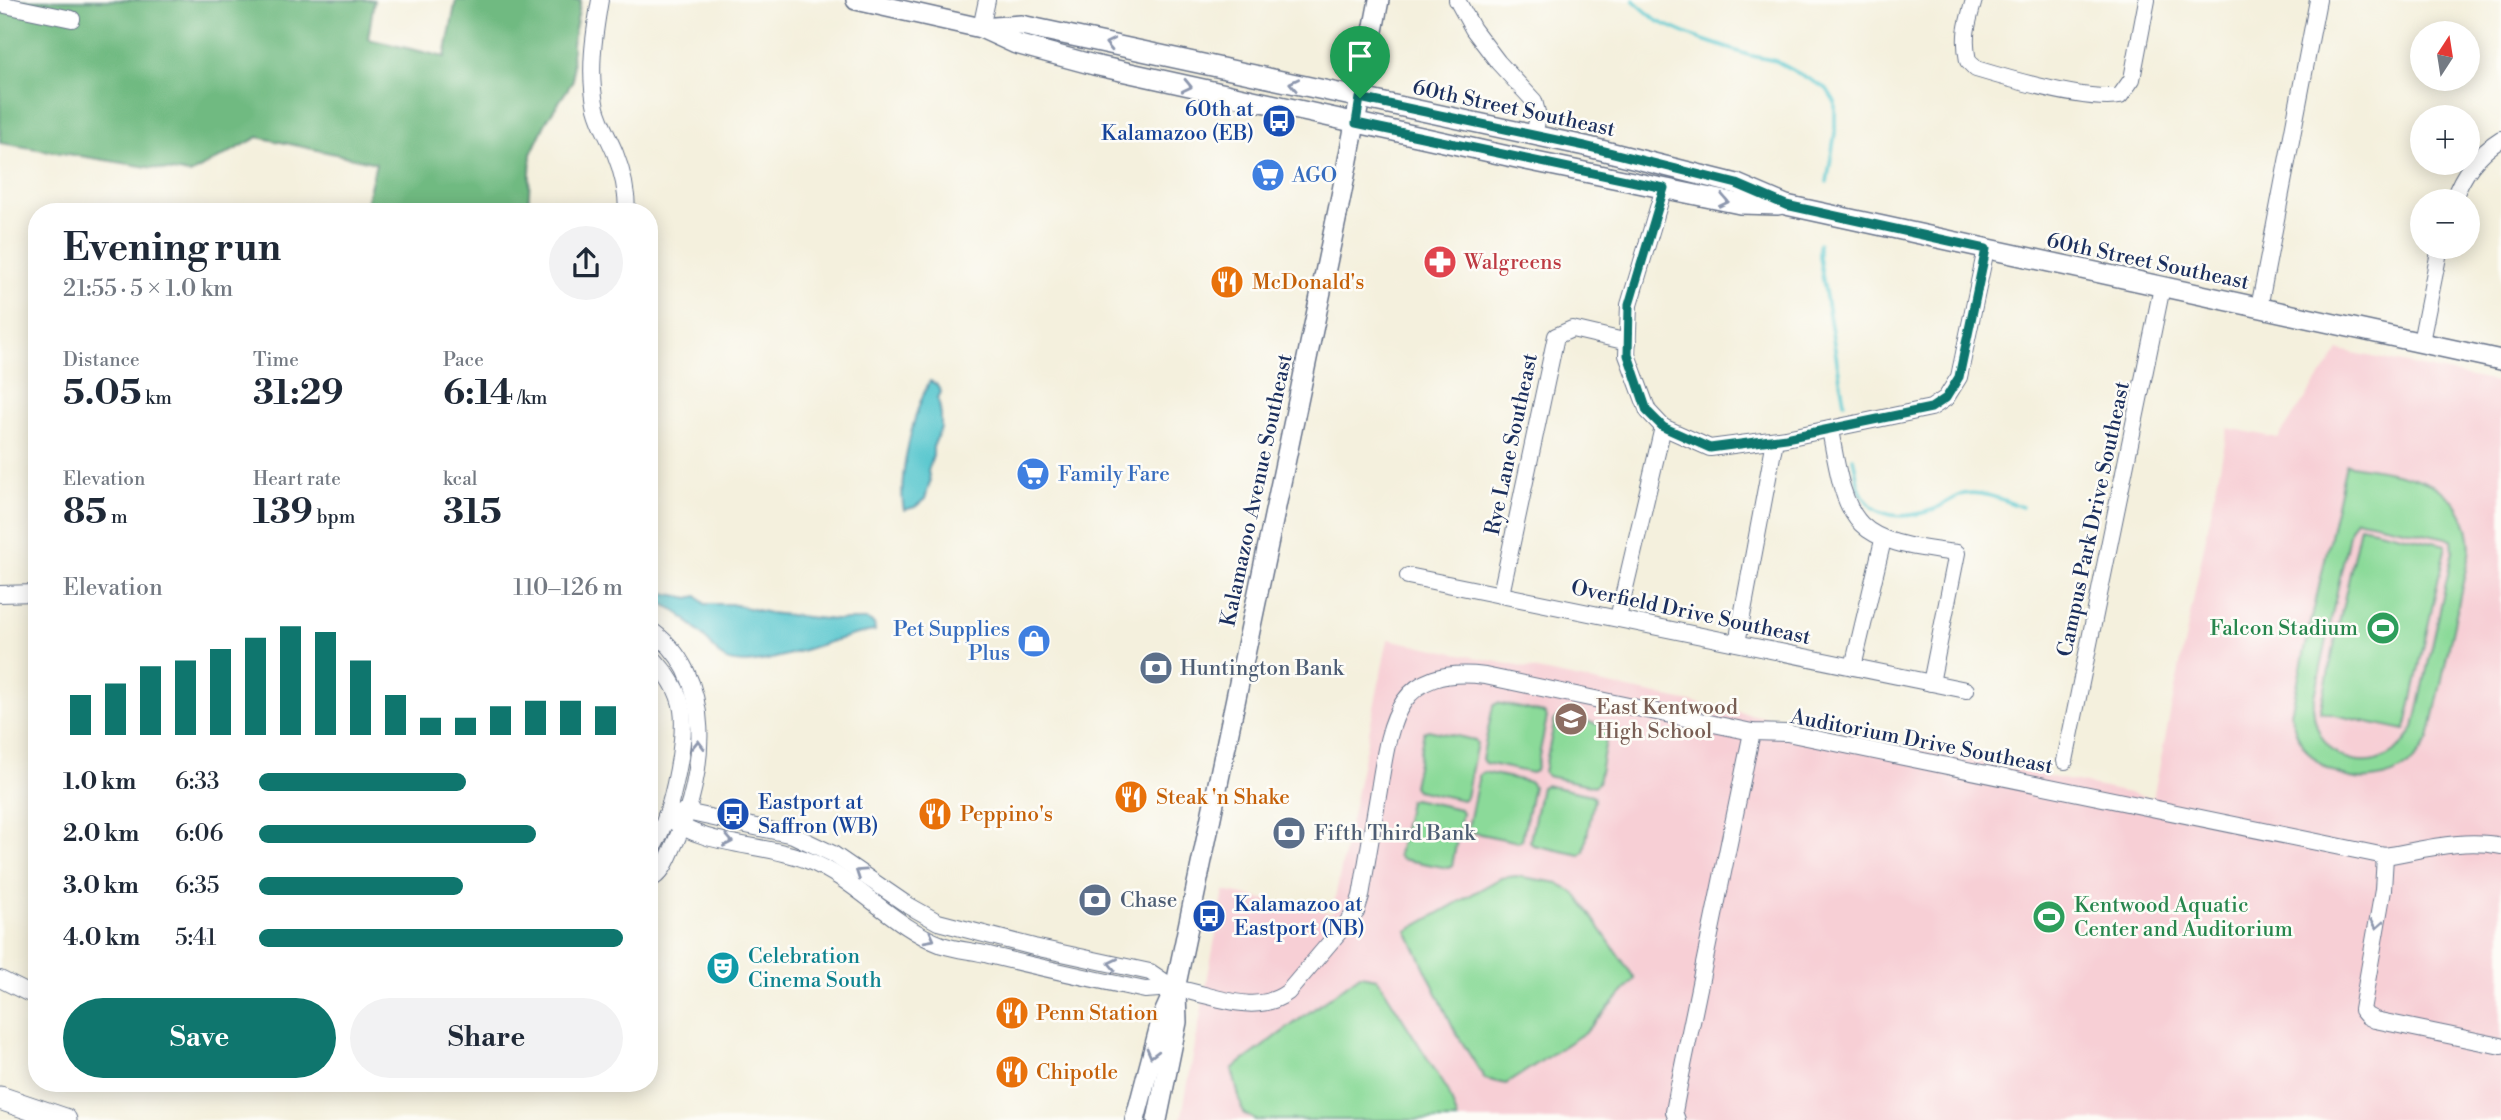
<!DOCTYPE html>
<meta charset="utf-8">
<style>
:root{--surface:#fff;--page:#f2f2f3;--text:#1f2937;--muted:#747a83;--accent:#0f766e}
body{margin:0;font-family:"Libre Bodoni",serif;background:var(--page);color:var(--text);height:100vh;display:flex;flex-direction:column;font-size:26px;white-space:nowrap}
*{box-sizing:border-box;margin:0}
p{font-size:23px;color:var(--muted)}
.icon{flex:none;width:38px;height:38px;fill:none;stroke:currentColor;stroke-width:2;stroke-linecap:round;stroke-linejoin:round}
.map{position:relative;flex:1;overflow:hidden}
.panel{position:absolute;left:28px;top:203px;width:630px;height:889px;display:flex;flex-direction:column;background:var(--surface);border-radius:28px;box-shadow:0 4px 18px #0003}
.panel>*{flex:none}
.needle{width:46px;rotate:12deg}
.fabs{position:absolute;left:2410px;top:21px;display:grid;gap:14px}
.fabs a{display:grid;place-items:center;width:70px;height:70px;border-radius:50%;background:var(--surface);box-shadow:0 4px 18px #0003;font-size:35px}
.pin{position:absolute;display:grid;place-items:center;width:60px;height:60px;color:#fff;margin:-72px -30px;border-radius:50% 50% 50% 0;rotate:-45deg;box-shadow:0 0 7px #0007}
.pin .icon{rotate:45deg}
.round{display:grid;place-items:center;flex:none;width:74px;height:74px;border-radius:37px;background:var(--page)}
.summary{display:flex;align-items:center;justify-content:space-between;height:119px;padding:0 35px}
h1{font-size:38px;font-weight:800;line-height:52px}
.metrics{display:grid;grid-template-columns:repeat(3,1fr);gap:10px;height:119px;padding:7px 35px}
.metrics div{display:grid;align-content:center}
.metrics b{font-size:35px;font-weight:800}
.metrics small{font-size:19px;font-weight:400}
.metrics p{font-size:19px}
.chart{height:196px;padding:14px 35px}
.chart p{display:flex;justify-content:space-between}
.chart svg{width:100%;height:126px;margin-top:7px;stroke:var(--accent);stroke-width:6}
.action{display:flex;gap:14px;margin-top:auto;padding:14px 35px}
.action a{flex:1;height:80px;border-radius:42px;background:var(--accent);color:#fff;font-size:28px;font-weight:800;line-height:80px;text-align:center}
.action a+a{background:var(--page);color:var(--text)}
ul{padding:0 35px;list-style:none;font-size:23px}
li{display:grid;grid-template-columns:112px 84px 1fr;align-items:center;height:52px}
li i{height:18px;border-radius:9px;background:var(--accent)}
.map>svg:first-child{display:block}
.built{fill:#f7cfd5}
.green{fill:#8bda99;stroke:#53847c;stroke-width:2;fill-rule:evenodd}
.forest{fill:#70ba81;stroke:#467470;stroke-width:2}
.water{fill:#5bc8cf;stroke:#3b7c96;stroke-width:2}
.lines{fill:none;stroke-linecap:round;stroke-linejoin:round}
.stream{stroke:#5bc8cf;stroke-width:3.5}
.minor-casing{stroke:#67738a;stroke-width:18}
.major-casing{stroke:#67738a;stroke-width:22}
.highway-casing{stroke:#67738a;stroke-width:25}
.minor{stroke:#fff;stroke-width:16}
.major{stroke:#fff;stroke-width:19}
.highway{stroke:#fff;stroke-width:23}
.oneway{stroke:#8d97ae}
.route-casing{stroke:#fff;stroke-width:14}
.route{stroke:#0f766e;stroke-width:9}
.labels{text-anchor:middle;stroke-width:5;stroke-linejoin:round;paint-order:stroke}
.street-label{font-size:21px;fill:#1b2f5e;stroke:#fdfcf7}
.transit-label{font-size:21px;fill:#164399;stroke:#fdfcf7;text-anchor:start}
.shop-label{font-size:21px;fill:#366cbe;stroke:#fdfcf7;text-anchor:start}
.health-label{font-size:21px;fill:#be3a42;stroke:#fdfcf7;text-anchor:start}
.food-label{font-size:21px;fill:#c56008;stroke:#fdfcf7;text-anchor:start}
.leisure-label{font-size:21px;fill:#27864d;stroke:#fdfcf7;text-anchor:end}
.service-label{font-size:21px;fill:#4e5e75;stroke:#fdfcf7;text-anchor:start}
.education-label{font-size:21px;fill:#785e54;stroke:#fdfcf7;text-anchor:start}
.culture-label{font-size:21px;fill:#0d838f;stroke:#fdfcf7;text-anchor:start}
</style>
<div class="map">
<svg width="2501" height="1120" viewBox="0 0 2501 1120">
<rect width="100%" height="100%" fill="#fdfcf7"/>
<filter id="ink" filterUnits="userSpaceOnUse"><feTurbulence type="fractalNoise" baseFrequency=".0143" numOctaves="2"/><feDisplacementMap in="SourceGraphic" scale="14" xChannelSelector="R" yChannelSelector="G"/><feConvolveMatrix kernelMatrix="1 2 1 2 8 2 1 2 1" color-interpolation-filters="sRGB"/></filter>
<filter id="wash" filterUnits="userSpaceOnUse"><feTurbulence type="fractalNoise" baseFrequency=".00686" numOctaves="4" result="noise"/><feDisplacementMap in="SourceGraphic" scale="28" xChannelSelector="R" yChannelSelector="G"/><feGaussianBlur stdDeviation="1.57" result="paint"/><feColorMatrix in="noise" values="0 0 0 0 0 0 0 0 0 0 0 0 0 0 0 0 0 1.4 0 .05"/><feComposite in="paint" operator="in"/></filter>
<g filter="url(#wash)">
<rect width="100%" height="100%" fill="#f4f0dd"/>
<polygon class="built" points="2339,350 2501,383 2501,1120 1181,1120 1224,891 1332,913 1388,639 2153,798 2228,428 2278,438"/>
<g class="green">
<path d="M2346,464C2404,475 2467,476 2470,550L2429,739C2424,748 2418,758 2410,764C2362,800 2299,769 2291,713ZM2356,519L2452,539L2453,551L2414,728C2385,783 2317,769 2313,706L2350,529Z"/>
<polygon points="2360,526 2446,545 2405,730 2320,712"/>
<polygon points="1497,703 1544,713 1547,717 1536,771 1532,773 1485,763 1482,759 1493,706"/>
<polygon points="1559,716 1606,726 1608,730 1598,783 1594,786 1547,776 1544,772 1555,719"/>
<polygon points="1428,730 1475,740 1477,743 1466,797 1463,800 1416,790 1413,786 1424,732"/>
<polygon points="1483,772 1530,782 1533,786 1522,840 1518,842 1471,832 1468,828 1479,775"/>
<polygon points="1545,785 1592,795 1594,799 1584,852 1580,855 1533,845 1530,841 1541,787"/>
<polygon points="1413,799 1460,809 1462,813 1452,866 1448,868 1401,859 1398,855 1409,801"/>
<polygon points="1516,876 1558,883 1576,894 1635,979 1587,1031 1506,1084 1485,1079 1455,1031 1407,931 1501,878"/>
<polygon points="1360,975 1377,978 1448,1091 1458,1120 1255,1120 1243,1113 1232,1069"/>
</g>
<polygon class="forest" points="0,0 374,0 368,39 445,57 456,0 581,0 572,44 573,81 547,120 531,154 528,212 364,212 376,163 258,137 190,174 0,143"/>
<g class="water">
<path d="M930,381L936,384L941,392L938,398L941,415V428L933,447V455L928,471L930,482L925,499L915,507L904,510C897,480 914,409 930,381Z"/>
<path d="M649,590L689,598L697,596L705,604H731L769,613L835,620H867L874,624L875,631C839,633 752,677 723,658C718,655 714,647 709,642C687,621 679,609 649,598Z"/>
</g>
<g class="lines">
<g class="stream">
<polyline points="1633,0 1657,21 1694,37 1748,55 1776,61 1827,89 1835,102 1835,133 1827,182"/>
<polyline points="1819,243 1819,257 1844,402"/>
<path d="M1853,458C1856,469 1857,485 1862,494C1878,522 1910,518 1935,509C1944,505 1954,496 1964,494C1982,490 2005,501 2022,507"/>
</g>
</g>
</g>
<g filter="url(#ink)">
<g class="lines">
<defs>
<g id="minor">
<path d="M600,0C594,35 588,73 596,108C600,124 609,138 615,153C623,173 627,191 627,212"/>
<polyline points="1457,0 1473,29 1498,62 1534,101 1538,116 1534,136"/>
<path d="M1974,0C1967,24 1963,36 1968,61L1976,69C2009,79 2088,102 2120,96L2132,79L2147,0"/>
<polyline points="0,4 72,19"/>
<polyline points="981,28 987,0"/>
<polyline points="1664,188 1629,305 1627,355 1648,411 1663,427 1710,448 1786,438 1931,408 1946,398 1959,377 1986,249"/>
<path d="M2453,201C2462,175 2477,154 2501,139"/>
<polyline points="2259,308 2318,0"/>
<polyline points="2421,342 2440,247"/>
<path d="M1830,429C1847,529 1854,541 1957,553L1931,683"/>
<polyline points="1408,576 1966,690"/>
<polyline points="0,594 37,593"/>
<polyline points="1501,594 1556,336 1572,329 1628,342"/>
<polyline points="1618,618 1663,427"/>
<path d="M649,629C718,674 705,776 676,841C669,855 664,874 649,880"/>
<polyline points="1737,643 1775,440"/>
<path d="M649,654C664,669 679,689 682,710C687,742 669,828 649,853"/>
<polyline points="1853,667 1883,540"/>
<polyline points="2065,761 2162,287"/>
<path d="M666,816C705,848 761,842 807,860C856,879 892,926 942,945C957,950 974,951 989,955C1041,968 1093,979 1145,990C1156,989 1168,988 1178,989C1215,995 1255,1017 1288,992L1356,912L1361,896C1367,861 1373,825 1379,790C1390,720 1397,665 1485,676L1752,732L1787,733L2385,856C2422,850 2463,838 2501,846"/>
<polyline points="666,816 686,812 793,835 833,854 906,904 938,922 1034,947 1150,972 1175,989"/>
<polyline points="2385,856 2383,890 2362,1010 2367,1016 2375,1020 2501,1046"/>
<polyline points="0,979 28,993 37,994"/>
<polyline points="1677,1120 1674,1112 1679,1085 1752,732"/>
</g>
<g id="major">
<polyline points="856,0 981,28 1016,44 1094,65 1526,160 1740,204 1778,205"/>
<polyline points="981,28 1021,25 1585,146 1737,184 1786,205 2501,360"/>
<polyline points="1135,1120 1162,1018 1175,989 1341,196 1379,0"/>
<polyline points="1157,1120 1177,1022 1176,993"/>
</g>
<polyline id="highway" points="0,1098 65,1120"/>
</defs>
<use href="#minor" class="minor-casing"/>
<use href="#major" class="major-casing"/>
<use href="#highway" class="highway-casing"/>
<use href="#minor" class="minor"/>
<use href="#major" class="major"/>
<use href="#highway" class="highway"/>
</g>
<defs><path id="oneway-chevron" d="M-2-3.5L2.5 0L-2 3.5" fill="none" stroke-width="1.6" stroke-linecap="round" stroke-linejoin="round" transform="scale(1.75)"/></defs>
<g class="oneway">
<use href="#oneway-chevron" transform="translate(1110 44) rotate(-167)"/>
<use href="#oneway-chevron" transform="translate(1294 84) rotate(-168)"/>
<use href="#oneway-chevron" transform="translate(1187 86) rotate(13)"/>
<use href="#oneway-chevron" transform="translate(1724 201) rotate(12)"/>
<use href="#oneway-chevron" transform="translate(698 745) rotate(-89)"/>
<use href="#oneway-chevron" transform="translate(728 841) rotate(11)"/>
<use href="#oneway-chevron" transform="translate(860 873) rotate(-146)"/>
<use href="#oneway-chevron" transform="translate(2377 924) rotate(100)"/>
<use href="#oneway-chevron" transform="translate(930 938) rotate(28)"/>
<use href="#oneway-chevron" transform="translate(1113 964) rotate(-168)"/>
<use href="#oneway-chevron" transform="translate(1152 1053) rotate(105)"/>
</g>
</g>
<g class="lines" filter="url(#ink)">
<defs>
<polygon id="route" points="1360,98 1585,146 1737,184 1786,205 1986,249 1959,377 1946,398 1931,408 1786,438 1710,448 1663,427 1647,411 1628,355 1629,305 1664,188 1356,123"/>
</defs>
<use href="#route" class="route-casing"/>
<use href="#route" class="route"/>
</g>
<defs>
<symbol id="bus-disc" viewBox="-11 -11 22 22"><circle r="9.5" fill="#1a4fb4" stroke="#fdfcf7"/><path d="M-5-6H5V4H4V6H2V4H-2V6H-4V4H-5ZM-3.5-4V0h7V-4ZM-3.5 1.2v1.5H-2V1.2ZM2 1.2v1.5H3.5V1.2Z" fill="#fff"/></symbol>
<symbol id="supermarket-disc" viewBox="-11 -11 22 22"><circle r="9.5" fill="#3f7fe0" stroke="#fdfcf7"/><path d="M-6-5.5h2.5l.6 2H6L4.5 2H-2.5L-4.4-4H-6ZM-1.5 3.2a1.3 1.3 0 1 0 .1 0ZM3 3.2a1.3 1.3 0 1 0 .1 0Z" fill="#fff"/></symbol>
<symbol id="pharmacy-disc" viewBox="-11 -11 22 22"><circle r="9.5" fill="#e0444e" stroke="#fdfcf7"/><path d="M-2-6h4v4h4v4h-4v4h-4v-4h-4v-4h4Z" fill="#fff"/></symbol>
<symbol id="restaurant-disc" viewBox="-11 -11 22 22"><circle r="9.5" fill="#e8710a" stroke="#fdfcf7"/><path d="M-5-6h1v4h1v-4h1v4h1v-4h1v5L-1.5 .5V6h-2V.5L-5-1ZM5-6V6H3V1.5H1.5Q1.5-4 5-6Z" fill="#fff"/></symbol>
<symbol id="stadium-disc" viewBox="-11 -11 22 22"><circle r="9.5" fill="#2e9e5b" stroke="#fdfcf7"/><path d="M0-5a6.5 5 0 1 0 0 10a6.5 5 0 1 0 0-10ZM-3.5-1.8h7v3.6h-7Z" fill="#fff"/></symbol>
<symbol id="shop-disc" viewBox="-11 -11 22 22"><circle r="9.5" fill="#3f7fe0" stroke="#fdfcf7"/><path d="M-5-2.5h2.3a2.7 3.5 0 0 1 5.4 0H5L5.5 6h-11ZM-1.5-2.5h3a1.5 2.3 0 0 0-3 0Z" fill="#fff"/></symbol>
<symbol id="bank-disc" viewBox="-11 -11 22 22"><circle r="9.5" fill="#5c6f8a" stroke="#fdfcf7"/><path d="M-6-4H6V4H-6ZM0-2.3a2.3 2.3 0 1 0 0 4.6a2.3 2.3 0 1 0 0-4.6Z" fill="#fff"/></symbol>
<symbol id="school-disc" viewBox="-11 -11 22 22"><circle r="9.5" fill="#8d6e63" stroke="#fdfcf7"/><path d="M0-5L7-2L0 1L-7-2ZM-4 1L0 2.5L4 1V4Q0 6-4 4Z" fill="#fff"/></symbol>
<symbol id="theatre-disc" viewBox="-11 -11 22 22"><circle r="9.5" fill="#0f9aa8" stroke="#fdfcf7"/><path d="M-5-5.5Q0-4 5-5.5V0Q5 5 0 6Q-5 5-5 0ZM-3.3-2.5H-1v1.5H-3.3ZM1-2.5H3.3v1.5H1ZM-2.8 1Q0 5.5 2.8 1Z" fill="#fff"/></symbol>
</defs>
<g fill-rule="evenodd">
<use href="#bus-disc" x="1260" y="102" width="38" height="38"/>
<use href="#supermarket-disc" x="1249" y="156" width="38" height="38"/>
<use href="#pharmacy-disc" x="1421" y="243" width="38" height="38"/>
<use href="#restaurant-disc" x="1208" y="263" width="38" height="38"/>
<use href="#supermarket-disc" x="1014" y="455" width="38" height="38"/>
<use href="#stadium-disc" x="2364" y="609" width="38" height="38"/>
<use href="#shop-disc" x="1015" y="622" width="38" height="38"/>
<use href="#bank-disc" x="1137" y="649" width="38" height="38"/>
<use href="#school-disc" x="1552" y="700" width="38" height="38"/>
<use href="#restaurant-disc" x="1112" y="778" width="38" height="38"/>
<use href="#bus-disc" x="714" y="795" width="38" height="38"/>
<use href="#restaurant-disc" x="916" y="795" width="38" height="38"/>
<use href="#bank-disc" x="1270" y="814" width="38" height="38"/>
<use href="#bank-disc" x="1076" y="881" width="38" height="38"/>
<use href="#bus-disc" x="1190" y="897" width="38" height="38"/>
<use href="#stadium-disc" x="2030" y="898" width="38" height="38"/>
<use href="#theatre-disc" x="704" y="949" width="38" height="38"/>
<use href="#restaurant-disc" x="993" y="994" width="38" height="38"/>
<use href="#restaurant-disc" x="993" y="1053" width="38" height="38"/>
</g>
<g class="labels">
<g class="street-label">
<text transform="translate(1514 108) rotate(12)" y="7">60th Street Southeast</text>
<text transform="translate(2148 261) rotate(12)" y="7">60th Street Southeast</text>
<text transform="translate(1511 444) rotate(-78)" y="7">Rye Lane Southeast</text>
<text transform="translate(1256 490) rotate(-78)" y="7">Kalamazoo Avenue Southeast</text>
<text transform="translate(2093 519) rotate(-78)" y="7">Campus Park Drive Southeast</text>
<text transform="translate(1691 612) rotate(12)" y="7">Overfield Drive Southeast</text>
<text transform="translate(1922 741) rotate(11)" y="7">Auditorium Drive Southeast</text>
</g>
<g class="transit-label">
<text x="1254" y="116" text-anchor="end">60th at<tspan x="1254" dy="24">Kalamazoo (EB)</tspan></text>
<text x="758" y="809">Eastport at<tspan x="758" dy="24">Saffron (WB)</tspan></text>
<text x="1234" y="911">Kalamazoo at<tspan x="1234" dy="24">Eastport (NB)</tspan></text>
</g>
<g class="shop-label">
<text x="1292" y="182">AGO</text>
<text x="1058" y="481">Family Fare</text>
<text x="1010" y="636" text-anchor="end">Pet Supplies<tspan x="1010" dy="24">Plus</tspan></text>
</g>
<g class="health-label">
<text x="1464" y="269">Walgreens</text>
</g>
<g class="food-label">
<text x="1252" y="289">McDonald's</text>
<text x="1156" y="804">Steak 'n Shake</text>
<text x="960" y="821">Peppino's</text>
<text x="1036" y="1020">Penn Station</text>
<text x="1036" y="1079">Chipotle</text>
</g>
<g class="leisure-label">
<text x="2358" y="635">Falcon Stadium</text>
<text x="2074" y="912" text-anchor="start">Kentwood Aquatic<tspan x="2074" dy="24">Center and Auditorium</tspan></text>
</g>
<g class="service-label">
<text x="1180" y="675">Huntington Bank</text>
<text x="1314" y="840">Fifth Third Bank</text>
<text x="1120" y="907">Chase</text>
</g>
<g class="education-label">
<text x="1596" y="714">East Kentwood<tspan x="1596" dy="24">High School</tspan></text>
</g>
<g class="culture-label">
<text x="748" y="963">Celebration<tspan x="748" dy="24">Cinema South</tspan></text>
</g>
</g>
</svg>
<div class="fabs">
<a><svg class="needle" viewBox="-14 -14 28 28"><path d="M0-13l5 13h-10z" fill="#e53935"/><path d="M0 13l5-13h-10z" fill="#747a83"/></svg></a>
<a>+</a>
<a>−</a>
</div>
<div class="pin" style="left:1360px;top:98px;background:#1e9e55"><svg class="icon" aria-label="arrive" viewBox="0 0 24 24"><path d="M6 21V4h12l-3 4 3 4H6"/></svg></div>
<section class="panel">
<div class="summary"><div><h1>Evening run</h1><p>21:55 · 5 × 1.0 km</p></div><a class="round"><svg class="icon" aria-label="share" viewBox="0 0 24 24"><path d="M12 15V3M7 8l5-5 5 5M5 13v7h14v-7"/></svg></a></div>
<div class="metrics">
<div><p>Distance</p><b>5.05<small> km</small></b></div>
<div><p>Time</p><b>31:29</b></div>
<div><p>Pace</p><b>6:14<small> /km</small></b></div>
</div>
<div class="metrics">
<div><p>Elevation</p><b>85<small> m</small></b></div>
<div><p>Heart rate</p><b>139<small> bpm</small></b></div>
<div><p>kcal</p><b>315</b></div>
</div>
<div class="chart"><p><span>Elevation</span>110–126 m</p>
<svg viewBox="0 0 160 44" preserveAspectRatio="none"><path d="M5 44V30M15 44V26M25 44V20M35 44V18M45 44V14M55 44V10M65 44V6M75 44V8M85 44V18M95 44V30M105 44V38M115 44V38M125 44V34M135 44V32M145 44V32M155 44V34"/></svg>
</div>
<ul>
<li><b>1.0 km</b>6:33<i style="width:57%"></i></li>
<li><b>2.0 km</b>6:06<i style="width:76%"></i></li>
<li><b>3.0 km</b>6:35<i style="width:56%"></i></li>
<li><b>4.0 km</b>5:41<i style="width:100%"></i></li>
</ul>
<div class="action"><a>Save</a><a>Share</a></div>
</section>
</div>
